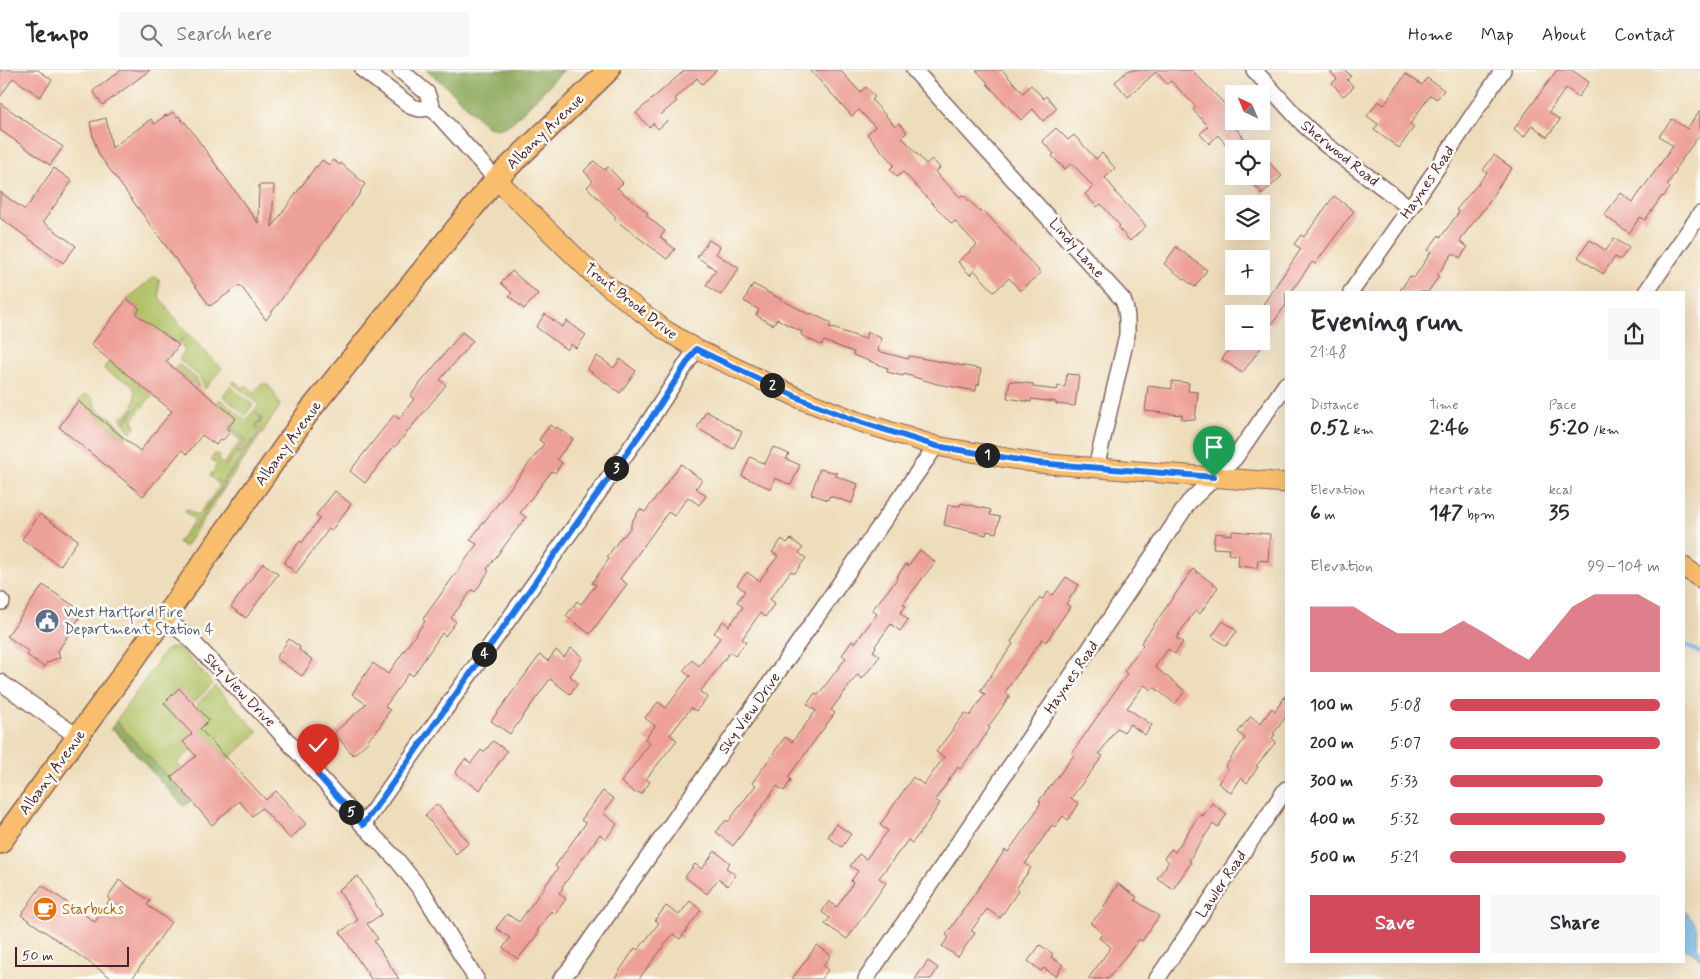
<!DOCTYPE html>
<meta charset="utf-8">
<style>
:root{--surface:#fff;--page:#f7f7f7;--text:#2b2b33;--muted:#7c7c81;--line:#e1e1e2;--accent:#d1495b}
body{margin:0;font-family:Mynerve,sans-serif;background:var(--page);color:var(--text);height:100vh;display:flex;flex-direction:column;font-size:19px;white-space:nowrap}
*{box-sizing:border-box;margin:0}
p{font-size:16px;color:var(--muted)}
.icon{flex:none;width:28px;height:28px;fill:none;stroke:currentColor;stroke-width:2;stroke-linecap:round;stroke-linejoin:round}
.map{position:relative;flex:1;overflow:hidden}
.details{position:absolute;left:1285px;top:221px;width:400px;height:672px;display:flex;flex-direction:column;background:var(--surface);border-radius:0px;box-shadow:0 5px 20px #0002}
.details>*{flex:none}
.needle{width:32px;rotate:316deg}
.controls{position:absolute;left:1225px;top:15px;display:grid;gap:10px}
.controls a{display:grid;place-items:center;width:45px;height:45px;border-radius:0px;background:var(--surface);box-shadow:0 5px 20px #0002;font-size:25px}
.scale{position:absolute;left:15px;bottom:12px;width:114px;box-sizing:border-box;padding-left:5px;border:2px solid #4a1f2b;border-top:0;font-size:14px;line-height:18px;white-space:nowrap;color:#4a1f2b;-webkit-text-stroke:4px #fdfcf7;paint-order:stroke}
.pin{position:absolute;display:grid;place-items:center;width:42px;height:42px;color:#fff;margin:-51px -21px;border-radius:50% 50% 50% 0;rotate:-45deg;box-shadow:0 0 5px #0007}
.pin .icon{rotate:45deg}
.km{position:absolute;width:25px;height:25px;margin:-12px;border-radius:50%;background:#222;color:#fff;font-size:14px;line-height:25px;text-align:center}
.round{display:grid;place-items:center;flex:none;width:52px;height:52px;border-radius:0px;background:var(--page)}
.head{display:flex;align-items:center;justify-content:space-between;height:85px;padding:0 25px}
h1{font-size:28px;font-weight:700;line-height:38px}
.metrics{display:grid;grid-template-columns:repeat(3,1fr);gap:8px;height:85px;padding:5px 25px}
.metrics div{display:grid;align-content:center}
.metrics b{font-size:21px;font-weight:700}
.metrics small{font-size:14px;font-weight:400}
.metrics p{font-size:14px}
.chart{height:140px;padding:10px 25px}
.chart p{display:flex;justify-content:space-between}
.chart svg{width:100%;height:90px;margin-top:5px;fill:var(--accent);opacity:.7}
.button{display:flex;gap:10px;margin-top:auto;padding:10px 25px}
.button a{flex:1;height:58px;border-radius:0px;background:var(--accent);color:#fff;font-size:20px;font-weight:700;line-height:58px;text-align:center}
.button a+a{background:var(--page);color:var(--text)}
ul{padding:0 25px;list-style:none;font-size:16px}
li{display:grid;grid-template-columns:80px 60px 1fr;align-items:center;height:38px}
li i{height:12px;border-radius:6px;background:var(--accent)}
header{display:flex;align-items:center;gap:30px;box-sizing:border-box;height:70px;padding:0 25px;background:var(--surface);border-bottom:1px solid var(--line)}
header strong{font-size:24px}
nav{display:flex;gap:28px;margin-inline-start:auto;font-size:18px}
.search{width:350px;height:45px;background:var(--page);display:flex;align-items:center;gap:12px;box-sizing:border-box;padding:0 18px;border-radius:0px;color:var(--muted);font-size:19px}
.map>svg:first-child{display:block}
.green{fill:#b0c164;stroke:#7d7048}
.forest{fill:#8ca75a;stroke:#6b6342}
.water{fill:#72b7e8;stroke:#5e6b8a}
.lines{fill:none;stroke-linecap:round;stroke-linejoin:round}
.stream{stroke:#72b7e8;stroke-width:4.5}
.building{fill:#eda099}
.minor-casing{stroke:#83625d;stroke-width:18}
.major-casing{stroke:#83625d;stroke-width:21}
.highway-casing{stroke:#83625d;stroke-width:24}
.minor{stroke:#fff;stroke-width:15}
.major{stroke:#f9be6d;stroke-width:19}
.highway{stroke:#f9be6d;stroke-width:21}
.route-casing{stroke:#fff;stroke-width:10}
.route{stroke:#1a73e8;stroke-width:6}
.labels{text-anchor:middle;stroke-width:5;stroke-linejoin:round;paint-order:stroke}
.street-label{font-size:15px;fill:#4a1f2b;stroke:#fdfcf7}
.service-label{font-size:15px;fill:#4e5e75;stroke:#fdfcf7;text-anchor:start}
.food-label{font-size:15px;fill:#c56008;stroke:#fdfcf7;text-anchor:start}
</style>
<header>
<strong>Tempo</strong>
<div class="search"><svg class="icon" aria-label="search" viewBox="0 0 24 24"><circle cx="10" cy="10" r="6"/><path d="M15 15l6 6"/></svg>Search here</div>
<nav><a>Home</a><a>Map</a><a>About</a><a>Contact</a></nav>
</header>
<div class="map">
<svg width="1700" height="909" viewBox="0 0 1700 909">
<rect width="100%" height="100%" fill="#fdfcf7"/>
<filter id="ink" filterUnits="userSpaceOnUse"><feTurbulence type="fractalNoise" baseFrequency=".02" numOctaves="2"/><feDisplacementMap in="SourceGraphic" scale="10" xChannelSelector="R" yChannelSelector="G"/><feConvolveMatrix kernelMatrix="1 2 1 2 8 2 1 2 1" color-interpolation-filters="sRGB"/></filter>
<filter id="wash" filterUnits="userSpaceOnUse"><feTurbulence type="fractalNoise" baseFrequency=".0096" numOctaves="4" result="noise"/><feDisplacementMap in="SourceGraphic" scale="20" xChannelSelector="R" yChannelSelector="G"/><feGaussianBlur stdDeviation="1.12" result="paint"/><feColorMatrix in="noise" values="0 0 0 0 0 0 0 0 0 0 0 0 0 0 0 0 0 1.4 0 .05"/><feComposite in="paint" operator="in"/></filter>
<g filter="url(#wash)">
<rect width="100%" height="100%" fill="#edb"/>
<g class="green">
<polygon points="156,207 159,210 159,227 184,260 222,298 205,319 199,306 179,289 185,281 180,272 183,268 177,274 164,264 163,265 136,244 140,239 127,229 152,208"/>
<path d="M110,290L152,325L133,349L135,358L131,362L124,354L142,331L123,353L120,347C127,345 132,340 134,333C142,306 110,311 104,298Z"/>
<polygon points="179,294 197,309 199,319 175,299"/>
<polygon points="234,311 243,318 246,315 254,322 261,314 267,314 273,321 280,336 185,477 178,472 184,464 188,466 185,463 195,450 185,442 185,440 188,439 197,446 220,416 210,406 217,395 211,389 215,384 218,384 220,387 219,391 223,394 241,371 227,359 229,357 245,370 225,396 237,382 242,387 222,413 217,410 224,415 202,443 204,445 193,459 205,444 203,443 225,415 223,413 244,387 242,385 262,361 256,357 259,353 258,352 255,357 259,361 258,364 241,384 238,382 247,370 230,356 235,349 216,333 220,329 246,350 253,342 261,348 259,353 260,354 262,348 254,341 259,334 232,313"/>
<polygon points="230,316 253,335 245,345 223,326"/>
<polygon points="88,325 93,329 96,337 102,343 112,348 128,365 125,369 78,331 83,326"/>
<polygon points="176,577 182,580 213,614 195,631 192,632 179,618 164,633 192,664 183,672 191,680 177,693 182,698 171,710 116,651 165,581 170,578"/>
<polygon points="215,616 258,662 229,689 200,659 209,650 197,637 198,635 197,634"/>
</g>
<g class="forest">
<polygon points="426,0 564,0 514,51 505,57 497,59 487,57 447,17"/>
<polygon points="116,651 190,731 184,737 113,659 111,661 111,659"/>
</g>
<path class="water" d="M1684,841C1696,851 1699,861 1697,877L1700,880V890L1691,880H1684Z"/>
<g class="lines">
<polyline class="stream" points="1684,574 1700,583"/>
</g>
<g id="blocks">
<g class="building">
<polygon points="0,0 38,0 52,10 40,27 13,8 0,27"/>
<polygon points="121,0 150,0 103,35 93,21"/>
<polygon points="685,0 717,0 702,14 697,8 675,29 677,31 661,45 667,51 658,59 653,53 649,57 636,43"/>
<polygon points="810,0 840,0 860,22 866,17 875,27 872,30 895,56 899,53 907,62 902,67 926,94 932,89 940,98 935,102 960,127 963,125 982,143 984,141 1041,203 1020,221 1009,208 994,222 974,200 970,205 958,192 977,175 955,151 952,154 903,102 897,107 890,99 894,95 867,64 875,57 859,40 852,46"/>
<polygon points="976,0 1002,0 1023,23 1031,15 1044,29 1046,26 1057,38 1043,51 1033,39 1021,50 987,14 988,13"/>
<polygon points="1129,0 1192,0 1234,44 1234,56 1253,79 1230,79 1218,65 1209,74 1200,64 1208,56 1193,40 1196,37 1171,11 1167,14 1156,2 1128,27 1115,12"/>
<polygon points="1329,0 1345,0 1351,6 1347,10 1354,17 1343,26 1332,13 1337,9"/>
<polygon points="1557,0 1572,0 1589,12 1578,27 1566,18 1549,42 1560,50 1547,67 1532,55 1524,67 1514,59"/>
<polygon points="1406,4 1422,15 1427,8 1444,20 1437,29 1430,25 1410,54 1414,57 1399,78 1374,60 1378,54 1367,46 1378,31 1384,35"/>
<polygon points="0,33 63,77 50,95 0,60"/>
<polygon points="1700,40 1700,64 1675,99 1677,100 1667,115 1670,118 1663,127 1662,126 1645,150 1640,147 1629,163 1604,145 1621,123 1633,132 1673,76 1659,66 1672,49 1687,59"/>
<polygon points="173,42 177,47 179,46 184,53 185,52 258,153 259,115 274,115 272,157 316,96 317,97 322,90 329,95 333,90 340,95 341,93 365,114 360,121 361,122 266,250 240,215 210,236 99,85 93,67 90,52 106,48 112,78 151,49 154,54 166,45 167,46"/>
<polygon points="1056,58 1068,70 1074,65 1096,89 1102,83 1115,98 1105,108 1116,121 1115,122 1146,156 1130,171 1118,158 1120,156 1101,134 1097,137 1085,124 1093,117 1072,93 1065,99 1052,86 1054,84 1042,71"/>
<polygon points="1261,84 1282,106 1261,125 1261,122 1247,106 1261,106"/>
<polygon points="1494,85 1512,98 1492,126 1493,127 1463,166 1460,172 1468,177 1460,188 1453,183 1437,205 1439,206 1428,222 1399,222 1410,206 1414,208 1431,182 1428,180 1439,165 1441,167 1459,142 1456,140 1487,103 1483,100"/>
<polygon points="594,91 604,100 608,97 623,113 617,118 648,143 646,145 665,161 660,167 675,179 667,189 614,149 616,147 587,117 593,111 584,101"/>
<polygon points="54,98 72,111 43,152 76,176 63,193 0,148 0,122 25,140"/>
<polygon points="1334,126 1354,141 1315,194 1312,192 1291,222 1286,222 1286,235 1272,254 1261,246 1261,244 1257,243 1301,179 1294,174 1301,165 1304,167"/>
<polygon points="1614,168 1629,178 1620,190 1615,187 1603,204 1578,187 1590,170 1606,181"/>
<polygon points="709,170 720,177 716,184 739,198 721,225 706,215 716,200 697,187"/>
<polygon points="1176,177 1207,200 1195,217 1164,194"/>
<polygon points="512,201 538,224 524,239 509,226 512,223 501,213"/>
<polygon points="753,214 810,245 811,243 831,253 829,257 865,269 867,262 881,268 878,281 908,289 909,286 981,299 979,315 977,314 976,321 937,314 904,304 903,306 887,302 888,298 853,285 854,282 824,271 821,275 801,265 802,262 777,249 773,255 756,245 759,240 744,231"/>
<polygon points="127,229 140,239 136,244 179,275 166,292 236,348 227,359 230,362 223,370 220,369 216,375 202,365 187,384 182,380 143,426 59,357 78,331 140,381 172,341 91,275"/>
<polygon points="545,244 562,257 567,251 586,265 576,278 571,274 567,280 536,257"/>
<polygon points="462,262 473,271 440,310 446,315 395,377 394,376 365,413 350,401 394,345 399,349 414,329 410,326"/>
<polygon points="1235,271 1266,271 1242,303 1222,289"/>
<polygon points="597,286 614,298 620,289 636,301 620,323 587,299"/>
<polygon points="1067,304 1079,305 1075,336 1056,334 1056,332 1031,329 1031,332 1007,328 1010,311 1033,314 1033,317 1057,320 1058,316 1065,317"/>
<polygon points="1172,311 1189,313 1188,321 1198,322 1195,350 1182,349 1182,345 1145,341 1148,316 1172,319"/>
<polygon points="706,341 742,362 733,379 697,358"/>
<polygon points="550,355 555,359 557,357 573,369 557,389 562,393 555,403 552,401 520,443 526,447 487,499 489,501 475,522 472,520 451,548 456,552 445,566 442,563 413,606 409,603 385,637 390,640 377,661 368,669 369,671 353,685 334,663 366,634 352,624 373,593 388,604 425,551 423,549 477,474 470,470 544,374 539,370"/>
<polygon points="773,377 789,384 786,389 800,395 791,415 775,408 771,419 742,406 750,387 765,394"/>
<polygon points="681,394 702,410 696,418 706,426 699,435 688,427 674,446 668,442 620,509 627,514 590,564 566,546 577,531 581,534 596,515 592,513 609,489 607,487 621,467 624,466 631,457 631,453 640,439 645,442"/>
<polygon points="820,399 837,403 836,406 858,414 852,433 829,426 828,430 811,424"/>
<polygon points="335,421 351,434 331,461 329,459 296,503 284,493 300,471 302,473 320,448 316,445"/>
<polygon points="961,433 991,440 990,445 1000,447 996,463 987,461 986,465 944,455 948,435 960,436"/>
<polygon points="40,444 78,470 60,496 22,469"/>
<polygon points="1232,461 1270,464 1268,491 1258,490 1257,498 1238,496 1239,485 1228,484 1229,479 1213,478 1215,463 1232,465"/>
<polygon points="782,469 787,473 791,469 803,478 799,483 806,488 795,503 791,501 770,529 775,533 765,547 760,543 742,569 746,572 735,586 730,582 700,622 708,627 696,641 691,638 670,665 677,670 646,709 650,712 641,724 638,722 635,723 621,712 650,673 645,669 655,656 645,648 658,632 666,638 690,606 683,601 692,590 699,596 720,568 714,563 723,551 729,556 743,537 737,532 745,521 737,515 747,502 759,511 778,486 772,482"/>
<polygon points="920,480 935,492 903,534 906,536 900,543 908,550 900,561 891,554 875,576 876,577 873,581 880,586 862,609 857,605 831,640 835,643 788,707 791,710 784,721 777,716 733,776 716,762 726,750 728,752 746,728 756,715 752,713 785,667 792,672 816,641 807,634 815,623 818,625 846,588 842,585 852,571 855,573 877,544 872,540 897,509 896,508 906,494 908,496"/>
<polygon points="263,493 278,504 246,548 231,537"/>
<polygon points="1193,499 1218,517 1200,544 1195,541 1176,568 1183,572 1175,584 1168,579 1155,597 1185,621 1175,634 1154,617 1152,620 1144,615 1127,638 1152,655 1145,665 1130,654 1124,662 1117,658 1099,684 1103,686 1071,728 1079,734 1068,750 1063,746 1055,757 1052,755 1025,794 1031,798 1016,819 1018,821 1000,848 987,839 971,861 975,863 958,887 942,876 949,867 946,865 1005,780 1008,782 1032,748 1041,732 1039,731 1074,685 1072,683 1127,604 1124,601 1143,575 1141,573"/>
<polygon points="1066,507 1079,515 1066,534 1070,537 1046,572 1042,569 1005,622 1010,626 988,657 990,658 979,675 960,699 958,697 935,730 940,733 923,759 912,773 908,770 879,808 886,813 847,869 825,854 830,848 822,842 829,831 837,837 853,813 851,811 858,801 850,796 859,784 866,789 888,761 880,755 913,707 924,715 944,687 936,682 965,643 970,646 985,624 980,621 1013,574 1011,572 1022,554 1040,528 1043,529 1048,522 1053,525"/>
<polygon points="43,515 83,542 58,581 60,588 52,590 49,593 47,592 44,597 27,585 29,582 7,566"/>
<polygon points="1223,551 1237,561 1226,576 1212,566"/>
<polygon points="289,569 300,577 299,580 313,590 302,606 276,588"/>
<polygon points="571,578 583,587 570,606 578,613 570,624 550,609 510,664 491,651 540,585 548,591 556,580 564,587"/>
<polygon points="179,618 209,650 200,659 266,730 276,721 306,754 290,769 262,738 252,746 239,731 212,755 171,707 196,686 183,672 192,664 164,633"/>
<polygon points="1286,625 1286,647 1273,664 1275,665 1272,668 1276,672 1256,696 1258,697 1247,713 1241,708 1231,723 1218,713 1228,699 1225,697 1245,668 1238,662 1251,646 1260,654 1272,638 1275,641"/>
<polygon points="493,671 507,681 480,720 455,703 465,689 471,693 481,680 484,682"/>
<polygon points="603,721 614,729 603,743 617,754 606,769 600,764 562,817 563,818 559,823 566,829 555,844 551,841 537,861 539,862 518,889 503,878 510,868 496,858 507,844 519,852 558,798 555,796 586,753 581,750"/>
<polygon points="1212,733 1227,744 1218,757 1213,754 1194,782 1189,791 1191,793 1173,819 1157,808 1169,792 1164,788 1171,779 1175,782 1200,744 1203,746"/>
<polygon points="437,734 469,773 456,784 425,745"/>
<polygon points="836,754 851,764 842,777 828,767"/>
<polygon points="715,781 730,793 726,798 736,805 728,816 718,809 707,824 685,807 695,794 702,799"/>
<polygon points="358,806 382,844 367,854 378,869 374,871 399,909 371,909 340,862 358,850 338,820"/>
<polygon points="119,810 150,831 147,835 171,852 132,909 113,909 21,845 42,815 95,852 110,830 108,828"/>
<polygon points="1118,814 1137,827 1135,830 1159,846 1142,871 1139,869 1108,909 1088,909 1111,877 1099,868 1103,863 1090,853 1099,844"/>
<polygon points="690,831 701,840 680,869 673,864 639,909 614,909 635,878 638,880 659,853 655,850 666,836 679,845"/>
<polygon points="817,875 831,885 823,896 828,900 821,909 792,909"/>
<polygon points="1040,875 1053,884 1051,887 1063,895 1055,906 1044,898 1041,901 1028,891"/>
<polygon points="928,891 938,898 931,909 915,909"/>
</g>
</g>
</g>
<g filter="url(#ink)">
<use href="#blocks" fill-opacity="0" stroke="#83625d" stroke-width="1"/>
<g class="lines">
<defs>
<g id="minor">
<polyline points="363,0 412,37 420,39 432,38"/>
<polyline points="400,0 427,23 432,38 496,109"/>
<path d="M914,0L1123,230C1128,242 1127,252 1127,265L1096,398"/>
<polyline points="1254,0 1303,54 1326,75 1410,138"/>
<polyline points="1351,222 1410,138 1503,0"/>
<polyline points="1646,222 1700,144"/>
<polyline points="0,530 2,532"/>
<polyline points="164,548 186,565 274,656 363,755 397,790 424,824 476,909"/>
<polyline points="0,612 78,667"/>
<polyline points="363,755 650,350 696,279"/>
<polyline points="561,909 570,899 936,376"/>
<polyline points="866,909 1189,432 1235,388 1286,314"/>
<polyline points="1157,909 1286,719"/>
</g>
<g id="major">
<polyline points="496,109 596,207 665,260 696,279 801,329 854,350 936,376 1037,393 1286,413"/>
<polyline points="1684,497 1700,508"/>
</g>
<polyline id="highway" points="0,773 164,548 311,339 496,109 609,0"/>
</defs>
<use href="#minor" class="minor-casing"/>
<use href="#major" class="major-casing"/>
<use href="#highway" class="highway-casing"/>
<use href="#minor" class="minor"/>
<use href="#major" class="major"/>
<use href="#highway" class="highway"/>
</g>
</g>
<g class="lines" filter="url(#ink)">
<defs>
<polyline id="route" points="318,705 363,755 650,350 696,279 801,329 854,350 936,376 1037,393 1214,407"/>
</defs>
<use href="#route" class="route-casing"/>
<use href="#route" class="route"/>
</g>
<defs>
<symbol id="civic-disc" viewBox="-11 -11 22 22"><circle r="9.5" fill="#5c6f8a" stroke="#fdfcf7"/><path d="M-.6-6.5H3V-4.5H.6V-3L4-1V1h2V6H-6V1h2V-1L-.6-3ZM-1.2 2.5V6h2.4V2.5Z" fill="#fff"/></symbol>
<symbol id="cafe-disc" viewBox="-11 -11 22 22"><circle r="9.5" fill="#e8710a" stroke="#fdfcf7"/><path d="M-5.5-4.5H6V0H3Q3 3.5 0 3.5H-2.5Q-5.5 3.5-5.5 0ZM3-3.2v2h1.7v-2ZM-6 4.5H4V6H-6Z" fill="#fff"/></symbol>
</defs>
<g fill-rule="evenodd">
<use href="#civic-disc" x="33" y="537" width="28" height="28"/>
<use href="#cafe-disc" x="31" y="825" width="28" height="28"/>
</g>
<g class="labels">
<g class="street-label">
<text transform="translate(545 61) rotate(-44)" y="5">Albany Avenue</text>
<text transform="translate(1340 83) rotate(39)" y="5">Sherwood Road</text>
<text transform="translate(1427 112) rotate(-56)" y="5">Haynes Road</text>
<text transform="translate(1077 178) rotate(48)" y="5">Lindy Lane</text>
<text transform="translate(631 231) rotate(38)" y="5">Trout Brook Drive</text>
<text transform="translate(288 373) rotate(-54)" y="5">Albany Avenue</text>
<text transform="translate(1071 607) rotate(-56)" y="5">Haynes Road</text>
<text transform="translate(240 620) rotate(46)" y="5">Sky View Drive</text>
<text transform="translate(749 643) rotate(-55)" y="5">Sky View Drive</text>
<text transform="translate(52 702) rotate(-54)" y="5">Albany Avenue</text>
<text transform="translate(1221 814) rotate(-56)" y="5">Lawler Road</text>
</g>
<g class="service-label">
<text x="64" y="547">West Hartford Fire<tspan x="64" dy="17">Department Station 4</tspan></text>
</g>
<g class="food-label">
<text x="62" y="844">Starbucks</text>
</g>
</g>
</svg>
<div class="controls">
<a><svg class="needle" viewBox="-14 -14 28 28"><path d="M0-13l5 13h-10z" fill="#e53935"/><path d="M0 13l5-13h-10z" fill="#7c7c81"/></svg></a>
<a><svg class="icon" aria-label="locate" viewBox="0 0 24 24"><circle cx="12" cy="12" r="6"/><path d="M12 2v4M12 18v4M2 12h4M18 12h4"/></svg></a>
<a><svg class="icon" aria-label="layers" viewBox="0 0 24 24"><path d="M12 4l9 5-9 5-9-5zM3 14l9 5 9-5"/></svg></a>
<a>+</a>
<a>−</a>
</div>
<div class="scale">50 m</div>
<div class="pin" style="left:1214px;top:407px;background:#1e9e55"><svg class="icon" aria-label="arrive" viewBox="0 0 24 24"><path d="M6 21V4h12l-3 4 3 4H6"/></svg></div>
<div class="pin" style="left:318px;top:705px;background:#d93025"><svg class="icon" aria-label="check" viewBox="0 0 24 24"><path d="M5 12l5 5 9-10"/></svg></div>
<b class="km" style="left:987px;top:385px">1</b>
<b class="km" style="left:772px;top:315px">2</b>
<b class="km" style="left:616px;top:398px">3</b>
<b class="km" style="left:484px;top:584px">4</b>
<b class="km" style="left:351px;top:742px">5</b>
<section class="details">
<div class="head"><div><h1>Evening run</h1><p>21:48</p></div><a class="round"><svg class="icon" aria-label="share" viewBox="0 0 24 24"><path d="M12 15V3M7 8l5-5 5 5M5 13v7h14v-7"/></svg></a></div>
<div class="metrics">
<div><p>Distance</p><b>0.52<small> km</small></b></div>
<div><p>Time</p><b>2:46</b></div>
<div><p>Pace</p><b>5:20<small> /km</small></b></div>
</div>
<div class="metrics">
<div><p>Elevation</p><b>6<small> m</small></b></div>
<div><p>Heart rate</p><b>147<small> bpm</small></b></div>
<div><p>kcal</p><b>35</b></div>
</div>
<div class="chart"><p><span>Elevation</span>99–104 m</p>
<svg viewBox="0 0 160 44" preserveAspectRatio="none"><path d="M0 44V12L10 12L20 12L30 19L40 25L50 25L60 25L70 19L80 25L90 32L100 38L110 25L120 12L130 6L140 6L150 6L160 12V44z"/></svg>
</div>
<ul>
<li><b>100 m</b>5:08<i style="width:100%"></i></li>
<li><b>200 m</b>5:07<i style="width:100%"></i></li>
<li><b>300 m</b>5:33<i style="width:73%"></i></li>
<li><b>400 m</b>5:32<i style="width:74%"></i></li>
<li><b>500 m</b>5:21<i style="width:84%"></i></li>
</ul>
<div class="button"><a>Save</a><a>Share</a></div>
</section>
</div>
